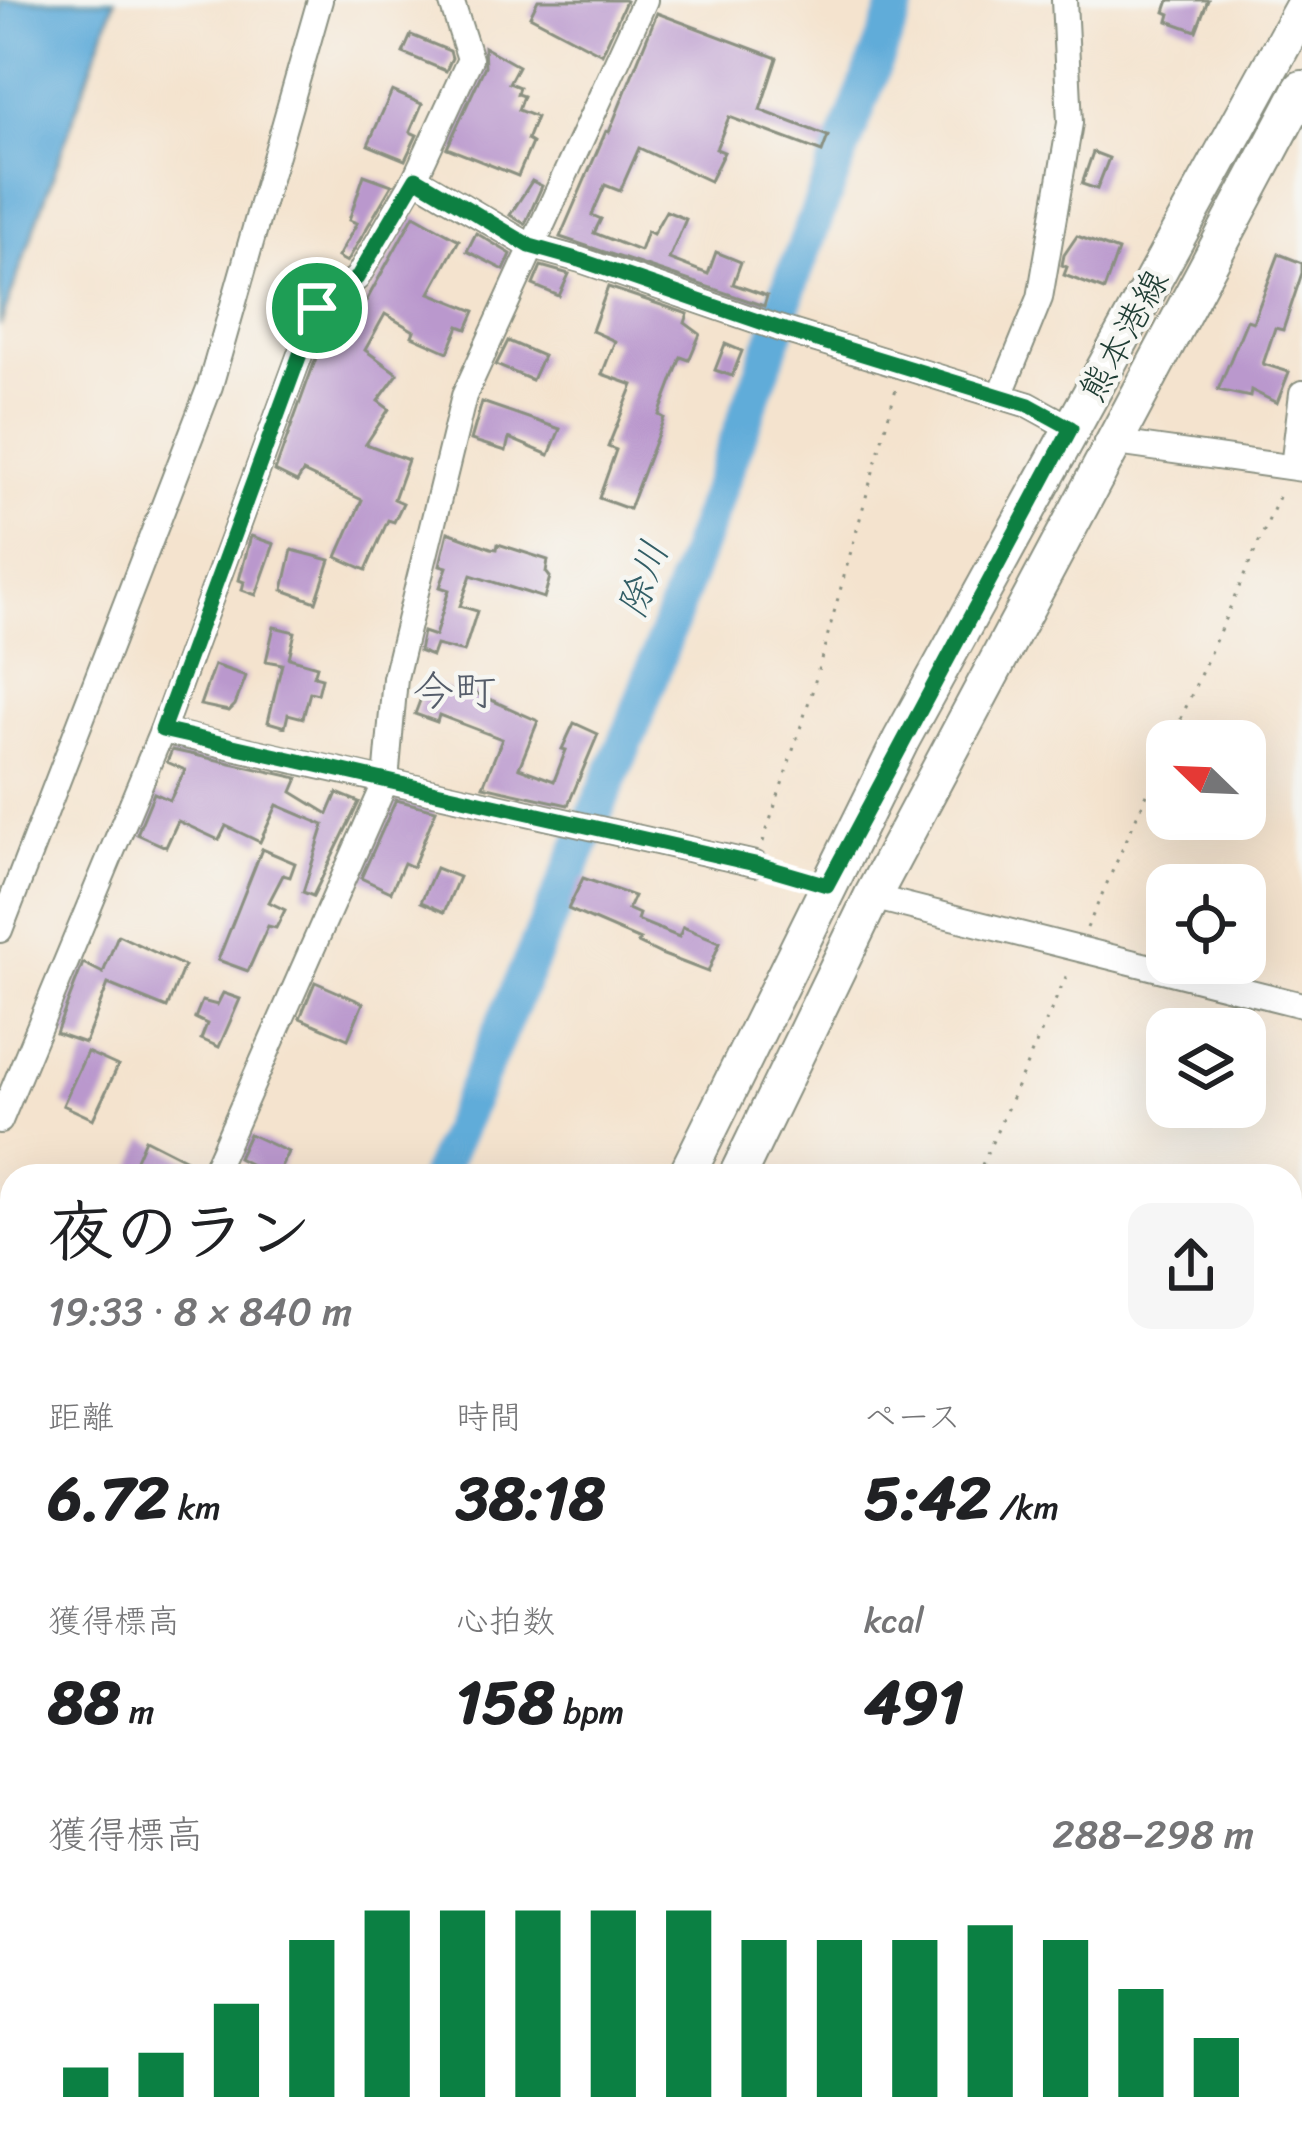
<!DOCTYPE html>
<html lang="ja">
<meta charset="utf-8">
<style>
:root{--surface:#fff;--page:#f6f6f6;--text:#202124;--muted:#757577;--accent:#0b8043}
body{margin:0;font-family:Sriracha,"Klee One",sans-serif;background:var(--page);color:var(--text);height:100vh;display:flex;flex-direction:column;font-size:45px;white-space:nowrap}
*{box-sizing:border-box;margin:0}
p{font-size:39px;color:var(--muted)}
.icon{flex:none;width:66px;height:66px;fill:none;stroke:currentColor;stroke-width:2;stroke-linecap:round;stroke-linejoin:round}
.map{position:relative;flex:1;overflow:hidden}
.drawer{position:absolute;left:0px;top:1164px;width:1302px;height:975px;display:flex;flex-direction:column;background:var(--surface);border-radius:36px 36px 0 0;box-shadow:0 12px 48px #0002}
.drawer>*{flex:none}
.needle{width:78px;rotate:293deg}
.buttons{position:absolute;left:1146px;top:720px;display:grid;gap:24px}
.buttons a{display:grid;place-items:center;width:120px;height:120px;border-radius:24px;background:var(--surface);box-shadow:0 12px 48px #0002;font-size:60px}
.pin{position:absolute;display:grid;place-items:center;width:102px;height:102px;color:#fff;margin:-51px;border:6px solid #fff;border-radius:50%;box-shadow:0 3px 12px #0007}
.round{display:grid;place-items:center;flex:none;width:126px;height:126px;border-radius:24px;background:var(--page)}
.overview{display:flex;align-items:center;justify-content:space-between;height:204px;padding:0 48px}
h1{font-size:66px;font-weight:700;line-height:90px}
.metrics{display:grid;grid-template-columns:repeat(3,1fr);gap:18px;height:204px;padding:12px 48px}
.metrics div{display:grid;align-content:center}
.metrics b{font-size:60px;font-weight:700}
.metrics small{font-size:33px;font-weight:400}
.metrics p{font-size:33px}
.chart{height:336px;padding:24px 48px}
.chart p{display:flex;justify-content:space-between}
.chart svg{width:100%;height:216px;margin-top:12px;stroke:var(--accent);stroke-width:6}
.map>svg:first-child{display:block}
.water{fill:#60acd9;stroke:#407486;stroke-width:3}
.lines{fill:none;stroke-linecap:round;stroke-linejoin:round}
.river{stroke:#60acd9;stroke-width:36}
.building{fill:#ba98cd}
.minor-casing{stroke:#8a9081;stroke-width:28}
.primary-casing{stroke:#8a9081;stroke-width:40}
.path{stroke:#8a9081;stroke-width:3;stroke-dasharray:3 9;stroke-linecap:butt}
.minor{stroke:#fff;stroke-width:24}
.primary{stroke:#fff;stroke-width:36}
.route-casing{stroke:#fff;stroke-width:24}
.route{stroke:#0b8043;stroke-width:15}
.labels{text-anchor:middle;stroke-width:9;stroke-linejoin:round;paint-order:stroke}
.street-label{font-size:36px;fill:#1f3d34;stroke:#f6f6f2}
.water-label{font-size:39px;font-style:italic;fill:#325e66;stroke:#f6f6f2}
.quarter-label{font-size:42px;fill:#555d6a;stroke:#f6f6f2}
</style>
<div class="map">
<svg width="1302" height="2138" viewBox="0 0 1302 2138">
<rect width="100%" height="100%" fill="#f6f6f2"/>
<filter id="ink" filterUnits="userSpaceOnUse"><feTurbulence type="fractalNoise" baseFrequency=".00833" numOctaves="2"/><feDisplacementMap in="SourceGraphic" scale="24" xChannelSelector="R" yChannelSelector="G"/><feConvolveMatrix kernelMatrix="1 2 1 2 8 2 1 2 1" color-interpolation-filters="sRGB"/></filter>
<filter id="wash" filterUnits="userSpaceOnUse"><feTurbulence type="fractalNoise" baseFrequency=".004" numOctaves="4" result="noise"/><feDisplacementMap in="SourceGraphic" scale="48" xChannelSelector="R" yChannelSelector="G"/><feGaussianBlur stdDeviation="2.7" result="paint"/><feColorMatrix in="noise" values="0 0 0 0 0 0 0 0 0 0 0 0 0 0 0 0 0 1.4 0 .05"/><feComposite in="paint" operator="in"/></filter>
<g filter="url(#wash)">
<rect width="100%" height="100%" fill="#f4e3ce"/>
<polygon class="water" points="0,0 115,0 0,326"/>
<g class="lines">
<g class="river">
<polyline points="437,1176 632,728 778,328 787,293 899,0"/>
<polyline points="3,2138 12,2118"/>
</g>
</g>
<g id="blocks">
<g class="building">
<polygon points="538,0 624,0 626,1 602,54 530,16"/>
<polygon points="1169,0 1208,0 1196,31 1168,21 1170,14 1165,12"/>
<polygon points="657,13 777,58 760,110 828,136 822,152 729,117 716,149 724,152 710,181 639,148 620,191 605,185 592,215 601,219 594,233 640,251 647,231 653,234 666,211 686,219 669,259 708,274 716,252 741,262 733,284 767,296 764,306 560,237 606,131 609,132"/>
<polygon points="411,35 450,51 452,58 446,71 403,53"/>
<polygon points="484,47 518,66 509,83 519,87 517,94 523,96 518,110 536,117 527,140 532,143 518,176 447,148 485,66"/>
<polygon points="392,91 422,104 410,132 417,135 405,160 368,145"/>
<polygon points="1093,152 1109,158 1097,189 1082,184"/>
<polygon points="364,175 392,185 347,262 338,257 357,223 349,220"/>
<polygon points="532,181 542,186 525,224 510,215"/>
<polygon points="414,215 459,240 430,293 475,311 467,329 459,326 448,352 412,336 414,331 385,314 365,350 398,374 378,401 389,409 366,444 408,460 394,499 403,503 394,522 388,520 366,570 337,557 362,500 303,472 297,482 275,471 328,325 347,306 360,312"/>
<polygon points="476,233 511,254 504,270 467,251"/>
<polygon points="1077,236 1118,251 1104,290 1064,275 1067,267 1062,265 1064,255"/>
<polygon points="1279,254 1302,263 1302,273 1283,330 1275,328 1263,364 1289,372 1277,403 1251,390 1250,397 1218,390 1247,320 1253,322"/>
<polygon points="541,266 569,274 559,296 533,285"/>
<polygon points="608,287 688,314 685,323 700,334 689,360 681,357 659,415 664,418 629,509 599,498 616,450 608,447 633,385 602,374 615,341 592,331"/>
<polygon points="508,341 543,356 532,380 496,365"/>
<polygon points="725,344 742,351 732,376 715,370"/>
<polygon points="482,402 560,429 549,455 509,438 506,451 471,440"/>
<polygon points="448,532 491,548 497,549 498,544 548,560 546,572 550,577 544,598 471,575 460,606 477,611 464,652 436,645 432,656 419,651 423,632 435,636 449,590 440,587 447,567 440,565"/>
<polygon points="251,536 274,544 256,595 242,590 244,582 239,580"/>
<polygon points="292,550 330,560 316,602 283,590"/>
<polygon points="274,627 295,632 289,658 317,666 314,676 322,678 318,694 310,692 303,718 288,714 285,727 268,722 282,664 266,661"/>
<polygon points="214,665 246,676 235,705 229,711 200,705"/>
<polygon points="427,682 467,697 469,690 538,721 519,768 554,781 566,750 562,749 574,723 598,734 568,805 483,786 502,739 439,715 437,722 415,714"/>
<polygon points="172,750 298,778 292,792 328,814 337,793 359,802 313,896 303,892 324,825 277,805 260,842 226,826 219,840 178,821 166,847 137,834 154,793 170,800 185,770 167,762"/>
<polygon points="396,800 436,810 413,867 404,863 391,892 361,878"/>
<polygon points="262,849 295,863 290,877 283,875 269,902 285,910 276,928 268,926 248,971 218,960"/>
<polygon points="436,868 459,877 444,912 421,902"/>
<polygon points="583,878 634,896 628,909 639,914 637,920 679,937 683,927 720,942 708,972 661,954 638,943 640,940 568,909"/>
<polygon points="118,935 184,966 167,1008 108,984 85,1043 56,1033 83,963 103,973"/>
<polygon points="315,982 363,1003 348,1039 300,1018"/>
<polygon points="223,993 240,999 219,1047 201,1039 207,1024 195,1018 202,1001 217,1005"/>
<polygon points="87,1052 118,1066 93,1119 63,1105"/>
<polygon points="249,1134 288,1152 277,1175 267,1171 265,1176 258,1176 248,1172 251,1165 238,1158"/>
<polygon points="145,1139 198,1166 196,1176 129,1176"/>
</g>
</g>
</g>
<g filter="url(#ink)">
<use href="#blocks" fill-opacity="0" stroke="#8a9081" stroke-width="3"/>
<g class="lines">
<defs>
<g id="minor">
<polyline points="451,0 470,59 415,178 530,246 581,260 778,328 1029,405 1071,428"/>
<polyline points="1000,396 1040,298 1070,123 1064,0"/>
<polyline points="1117,443 1302,469"/>
<polyline points="1293,467 1302,393"/>
<polyline points="162,731 755,864"/>
<polyline points="872,897 1302,1005"/>
<polyline points="0,930 210,386 320,0"/>
<polyline points="0,1121 162,731 317,308 357,278 415,178"/>
<polyline points="212,1176 386,781 395,678 464,396 645,0"/>
<polyline points="0,1258 12,1263"/>
<polyline points="1290,1330 1302,1304"/>
<polyline points="0,1649 12,1623"/>
<polyline points="294,2127 318,2138"/>
<polyline points="929,2138 934,2127"/>
</g>
<g id="primary">
<polyline points="686,1176 901,740 1302,9"/>
<polyline points="737,1176 872,897 1302,89"/>
<polyline points="229,2138 235,2127"/>
<polyline points="283,2138 288,2127"/>
</g>
</defs>
<use href="#minor" class="minor-casing"/>
<use href="#primary" class="primary-casing"/>
<g class="path">
<polyline points="1171,741 1282,490"/>
<polyline points="763,842 812,692 897,385"/>
<polyline points="777,870 802,878"/>
<polyline points="1087,928 1167,749"/>
<polyline points="977,1176 1069,970"/>
<polyline points="1290,1836 1302,1841"/>
<polyline points="0,1990 12,1996"/>
<polyline points="550,2138 554,2127"/>
</g>
<use href="#minor" class="minor"/>
<use href="#primary" class="primary"/>
</g>
</g>
<g class="lines" filter="url(#ink)">
<defs>
<polygon id="route" points="416,178 530,246 580,260 778,328 1029,405 1071,428 827,885 755,864 162,730 317,308 357,278"/>
</defs>
<use href="#route" class="route-casing"/>
<use href="#route" class="route"/>
</g>
<g class="labels">
<g class="street-label">
<text transform="translate(1123 335) rotate(-61)" y="13">熊本港線</text>
</g>
<g class="water-label">
<text transform="translate(642 579) rotate(-70)" y="14">除川</text>
</g>
<g class="quarter-label">
<text x="454" y="705">今町</text>
</g>
</g>
</svg>
<div class="buttons">
<a><svg class="needle" viewBox="-14 -14 28 28"><path d="M0-13l5 13h-10z" fill="#e53935"/><path d="M0 13l5-13h-10z" fill="#757577"/></svg></a>
<a><svg class="icon" aria-label="locate" viewBox="0 0 24 24"><circle cx="12" cy="12" r="6"/><path d="M12 2v4M12 18v4M2 12h4M18 12h4"/></svg></a>
<a><svg class="icon" aria-label="layers" viewBox="0 0 24 24"><path d="M12 4l9 5-9 5-9-5zM3 14l9 5 9-5"/></svg></a>
</div>
<div class="pin" style="left:317px;top:308px;background:#1e9e55"><svg class="icon" aria-label="arrive" viewBox="0 0 24 24"><path d="M6 21V4h12l-3 4 3 4H6"/></svg></div>
<section class="drawer">
<div class="overview"><div><h1>夜のラン</h1><p>19:33 · 8 × 840 m</p></div><a class="round"><svg class="icon" aria-label="share" viewBox="0 0 24 24"><path d="M12 15V3M7 8l5-5 5 5M5 13v7h14v-7"/></svg></a></div>
<div class="metrics">
<div><p>距離</p><b>6.72<small> km</small></b></div>
<div><p>時間</p><b>38:18</b></div>
<div><p>ペース</p><b>5:42<small> /km</small></b></div>
</div>
<div class="metrics">
<div><p>獲得標高</p><b>88<small> m</small></b></div>
<div><p>心拍数</p><b>158<small> bpm</small></b></div>
<div><p>kcal</p><b>491</b></div>
</div>
<div class="chart"><p><span>獲得標高</span>288–298 m</p>
<svg viewBox="0 0 160 44" preserveAspectRatio="none"><path d="M5 44V38M15 44V35M25 44V25M35 44V12M45 44V6M55 44V6M65 44V6M75 44V6M85 44V6M95 44V12M105 44V12M115 44V12M125 44V9M135 44V12M145 44V22M155 44V32"/></svg>
</div>
</section>
</div>
